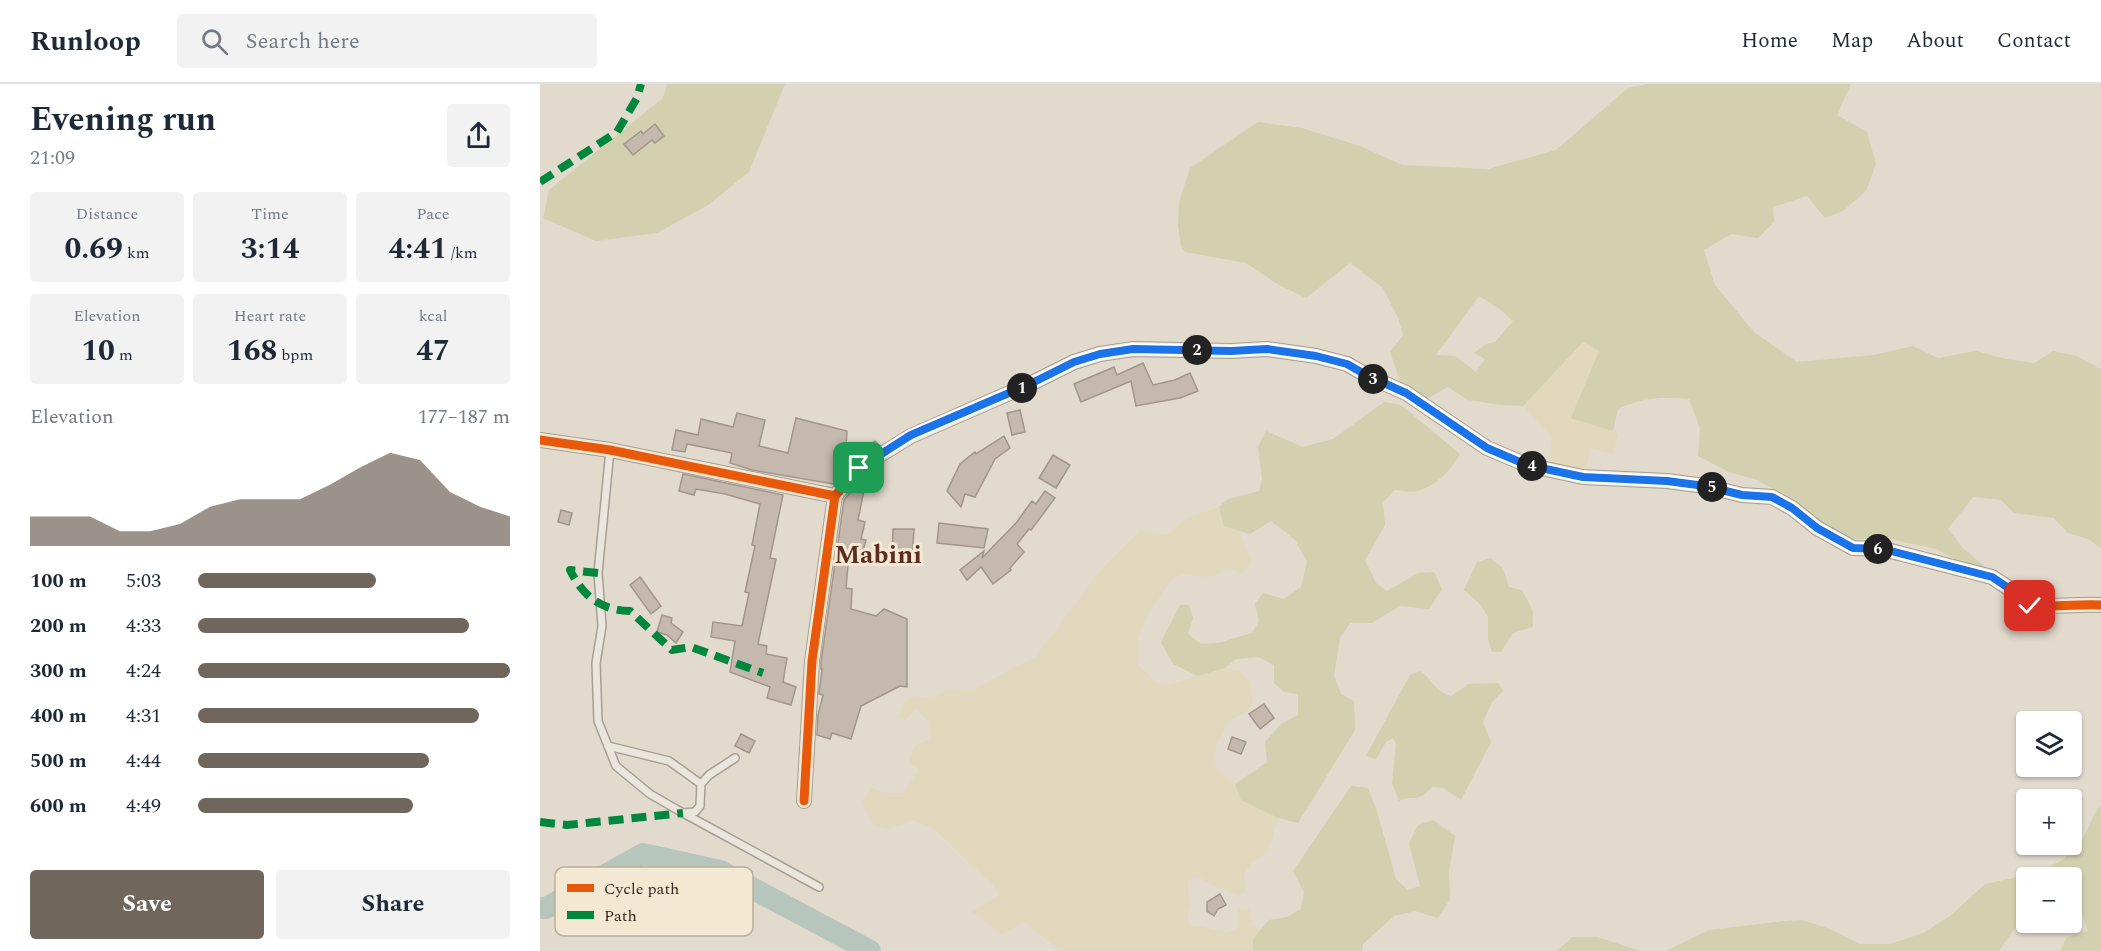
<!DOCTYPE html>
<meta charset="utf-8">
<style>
:root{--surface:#fff;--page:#f2f2f3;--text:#1f2937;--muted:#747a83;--line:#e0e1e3;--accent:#71665b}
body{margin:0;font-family:Spectral,serif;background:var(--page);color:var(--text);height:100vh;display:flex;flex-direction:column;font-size:22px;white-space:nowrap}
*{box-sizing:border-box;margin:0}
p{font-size:20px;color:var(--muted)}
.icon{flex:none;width:33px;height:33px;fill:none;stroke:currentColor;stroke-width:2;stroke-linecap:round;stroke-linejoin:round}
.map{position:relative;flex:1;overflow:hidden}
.side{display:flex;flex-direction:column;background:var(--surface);width:540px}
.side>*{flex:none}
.tools{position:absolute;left:1476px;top:627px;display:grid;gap:12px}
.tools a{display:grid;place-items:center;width:66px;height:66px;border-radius:6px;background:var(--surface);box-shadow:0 2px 4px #0004;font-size:30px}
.pin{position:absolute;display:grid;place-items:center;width:51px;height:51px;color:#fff;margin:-26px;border-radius:12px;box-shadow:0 3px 9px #0006}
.km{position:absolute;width:30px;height:30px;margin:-15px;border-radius:50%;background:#222;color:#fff;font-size:16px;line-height:30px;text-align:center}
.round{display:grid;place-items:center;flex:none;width:63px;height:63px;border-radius:6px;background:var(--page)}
.headline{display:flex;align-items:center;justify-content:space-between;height:102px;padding:0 30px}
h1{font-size:33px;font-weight:700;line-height:45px}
.figures{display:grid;grid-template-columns:repeat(3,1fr);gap:9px;height:102px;padding:6px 30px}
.figures div{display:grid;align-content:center;border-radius:6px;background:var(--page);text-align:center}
.figures b{font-size:30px;font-weight:700}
.figures small{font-size:16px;font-weight:400}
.figures p{font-size:16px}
.chart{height:168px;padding:12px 30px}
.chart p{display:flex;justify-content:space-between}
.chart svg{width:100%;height:108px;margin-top:6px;fill:var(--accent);opacity:.7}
.button{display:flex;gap:12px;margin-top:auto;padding:12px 30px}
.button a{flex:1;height:69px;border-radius:6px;background:var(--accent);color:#fff;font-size:24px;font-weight:700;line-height:69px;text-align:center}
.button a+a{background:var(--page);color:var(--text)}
ul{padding:0 30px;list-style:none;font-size:20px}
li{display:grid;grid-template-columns:96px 72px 1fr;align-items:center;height:45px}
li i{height:15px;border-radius:8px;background:var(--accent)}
header{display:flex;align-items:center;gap:36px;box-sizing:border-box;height:84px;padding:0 30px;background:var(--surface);border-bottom:2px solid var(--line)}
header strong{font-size:28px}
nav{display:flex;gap:33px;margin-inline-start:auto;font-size:21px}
.search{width:420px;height:54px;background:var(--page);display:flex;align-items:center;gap:15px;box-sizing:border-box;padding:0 21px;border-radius:6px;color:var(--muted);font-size:22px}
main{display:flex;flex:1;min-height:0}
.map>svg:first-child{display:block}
.farmland{fill:#e1d8bd}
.green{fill:#d2d0af;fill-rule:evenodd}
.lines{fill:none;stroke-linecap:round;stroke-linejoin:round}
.river{stroke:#b7c6bc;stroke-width:22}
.building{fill:#c5b8ad;stroke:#a2968c;stroke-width:1.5}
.service-casing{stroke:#a79f95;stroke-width:10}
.minor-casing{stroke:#a79f95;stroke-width:16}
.service{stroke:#eae5dd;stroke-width:7}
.minor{stroke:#eae5dd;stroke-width:14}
.quiet{stroke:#00873e;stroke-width:8;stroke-dasharray:15 8;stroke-linecap:butt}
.cycleway-casing{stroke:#f3e8d2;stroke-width:13}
.cycleway{stroke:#e8590c;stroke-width:9}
.route-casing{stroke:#fff;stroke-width:12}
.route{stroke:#1a73e8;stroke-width:8}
.labels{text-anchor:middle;stroke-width:6;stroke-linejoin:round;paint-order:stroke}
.quarter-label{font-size:26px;font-weight:bold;fill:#5e2a21;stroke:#f3e8d2}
.key{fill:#f3e8d2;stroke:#baae9c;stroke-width:1.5}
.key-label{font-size:16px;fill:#34281e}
</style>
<header>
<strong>Runloop</strong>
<div class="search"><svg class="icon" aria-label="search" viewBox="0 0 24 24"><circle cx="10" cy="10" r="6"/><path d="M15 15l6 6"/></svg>Search here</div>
<nav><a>Home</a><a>Map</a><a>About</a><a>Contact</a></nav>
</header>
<main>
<section class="side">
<div class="headline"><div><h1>Evening run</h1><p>21:09</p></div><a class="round"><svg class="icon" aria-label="share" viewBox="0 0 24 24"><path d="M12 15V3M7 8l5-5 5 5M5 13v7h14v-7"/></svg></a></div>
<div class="figures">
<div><p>Distance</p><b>0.69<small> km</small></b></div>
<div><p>Time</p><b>3:14</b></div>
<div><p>Pace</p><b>4:41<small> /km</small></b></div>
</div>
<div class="figures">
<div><p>Elevation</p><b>10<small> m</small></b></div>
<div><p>Heart rate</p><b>168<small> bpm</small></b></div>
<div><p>kcal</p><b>47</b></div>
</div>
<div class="chart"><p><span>Elevation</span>177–187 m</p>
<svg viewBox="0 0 160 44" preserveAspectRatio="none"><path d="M0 44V32L10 32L20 32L30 38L40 38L50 35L60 28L70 25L80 25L90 25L100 19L110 12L120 6L130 9L140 22L150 28L160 32V44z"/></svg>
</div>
<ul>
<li><b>100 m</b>5:03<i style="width:57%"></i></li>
<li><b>200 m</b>4:33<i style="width:87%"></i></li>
<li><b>300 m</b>4:24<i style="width:100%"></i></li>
<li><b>400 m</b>4:31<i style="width:90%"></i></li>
<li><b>500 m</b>4:44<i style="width:74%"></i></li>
<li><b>600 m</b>4:49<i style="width:69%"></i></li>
</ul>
<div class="button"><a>Save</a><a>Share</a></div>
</section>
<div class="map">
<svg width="1561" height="867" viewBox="0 0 1561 867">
<rect width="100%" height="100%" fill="#e2dacc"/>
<g class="farmland">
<polygon points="1042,258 1059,267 1032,334 1073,347 1078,351 1073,370 1051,364 1046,384 1008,384 1012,353 983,322"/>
<polygon points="679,423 684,442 699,447 712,478 702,489 690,485 669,493 642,490 630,498 609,528 598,555 598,581 617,599 628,601 685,584 700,587 709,597 713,618 707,627 689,637 676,661 674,680 695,700 701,716 738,734 729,766 712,779 704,789 705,808 699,812 666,798 659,792 647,796 650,821 647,831 650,842 660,842 687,849 697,845 698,824 710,826 712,841 720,847 713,855 713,867 521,867 484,838 462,850 432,828 459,811 452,800 394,745 373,736 347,745 333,741 322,718 332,704 346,709 364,709 368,700 380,686 369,679 374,663 391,654 389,638 376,625 365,636 359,633 362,620 373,613 395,614 405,607 433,606 475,583 495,574 558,489 600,447 627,451 649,433"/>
</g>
<g class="green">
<polygon points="127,0 245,0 209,88 168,121 117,149 56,157 3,134 9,106 123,14"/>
<path d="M1107,0H1311L1297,31L1327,48L1336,80L1326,107L1303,127L1285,134L1267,112L1233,123L1234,138L1218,154L1191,150L1164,166L1175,201L1215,249L1257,278L1334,271L1373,262L1398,274L1436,267L1466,275L1494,279L1513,267L1537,272L1561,285V464L1548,455L1528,449L1514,434L1474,429L1461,416L1433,413L1408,445L1424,465L1451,488L1442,489L1396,465L1350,455H1301L1277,443L1246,412L1217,396L1189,388L1158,372L1160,344L1149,315C1122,313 1103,313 1078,325L1073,347L1031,334L1059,267L1043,258L983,322L960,321L928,316L908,303L886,315L860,297L850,268L863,251L858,234L843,204L810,179L766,214L737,200L706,179L645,168L641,162L638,141L639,118L650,84L718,38L762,44L820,62L862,81L948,85L1016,66L1088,4ZM939,212L961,226L973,237L955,258L946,260L934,269L945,275L936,288L915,272L896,271Z"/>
<path d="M844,318L861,321L920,370C911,386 897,401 878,407C871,409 861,406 854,406L843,419L845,441L825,476L836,499L847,507L878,489L894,488L902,505L889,525L860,522L832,539H810L800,554L794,592L801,610L814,617L815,646L758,739L738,734L701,716L695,700L727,678L725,658L741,640L758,631V610L744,608L734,599V581L718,573L696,575L685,584L658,592L633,580L621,558L640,521H649L653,534L648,550L661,560L678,559L712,549L719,537L715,520L723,509L744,515L761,503L767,478L755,456L731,437L710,450L684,442L679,423L688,415L719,407L722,395L718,363L726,347L763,363L793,355Z"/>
<polygon points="950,474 963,484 969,503 982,506 993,527 993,543 973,549 961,568 952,568 948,555 948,533 940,520 924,506 937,478"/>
<path d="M880,587C894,597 894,607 911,612L929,600L958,599L963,607L952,618L943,638L951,658L921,716L903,704L892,703C877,720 874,710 859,717L852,699L856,660L853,654L846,658L836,675L826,672L870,591Z"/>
<polygon points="811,702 828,704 836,724 856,795 868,806 880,802 869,759 878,741 893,736 915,752 909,787 910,815 898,834 875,827 854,832 823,860 822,867 713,867 713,855 729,836 747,833 761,825 764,808 753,787"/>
<polygon points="1561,722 1561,867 1520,867 1527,853 1548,847 1543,831 1532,825 1532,794 1486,794 1486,837 1474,845 1459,867 1126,867 1169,846 1244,837 1262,836 1290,845 1320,860 1350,860 1383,849 1410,832 1445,800 1492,790 1523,776 1543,754 1557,725"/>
<polygon points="1033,853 1057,853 1101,867 1016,867"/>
</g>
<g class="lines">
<polyline class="river" points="0,824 6,824 103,770 180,787 330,867"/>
</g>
<g class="building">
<polygon points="115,40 124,52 115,59 112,56 93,71 84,60 101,47 103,50"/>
<polygon points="603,279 613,301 635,296 650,289 658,307 640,314 596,322 591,297 541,318 534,300 574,283 577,291"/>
<polygon points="480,326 485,348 472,351 467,329"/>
<polygon points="197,329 225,336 219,362 248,369 256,334 307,347 305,379 335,357 339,361 314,377 293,400 212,386 190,379 192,369 147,360 145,368 132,366 136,346 158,351 161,335 193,343"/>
<polygon points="464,352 470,364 455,375 435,413 425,410 421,423 407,407 420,380 435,368 436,370"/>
<polygon points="513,371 530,381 516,404 499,394"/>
<polygon points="143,390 243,411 230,474 236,475 218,560 227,562 226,570 247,574 243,598 256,603 251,621 227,614 230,603 190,588 195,557 171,553 173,538 202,542 209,509 205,508 215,462 212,461 220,420 185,410 156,405 154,411 139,407"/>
<polygon points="318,399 325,401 318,436 325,438 321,455 326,456 321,473 309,470 306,504 312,505 311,525 336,532 344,525 367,535 367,603 360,602 321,622 311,655 292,649 290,655 277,651 278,631 283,611 279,610 282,585 281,585 281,578 304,416"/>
<polygon points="505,407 515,414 491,446 489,445 477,460 484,468 470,484 471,486 453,500 441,483 427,496 420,486 444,467 442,474 476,439 492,417 496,420"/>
<polygon points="21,426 32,429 29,441 18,438"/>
<polygon points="399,439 448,445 444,464 397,459"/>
<polygon points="353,445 374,445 372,476 352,475"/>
<polygon points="100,493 121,522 111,530 90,501"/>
<polygon points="122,531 132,534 131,539 143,548 136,559 127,551 117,548"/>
<polygon points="724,620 734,634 720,645 709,630"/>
<polygon points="201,650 215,657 209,669 195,662"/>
<polygon points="692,653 706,658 701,670 688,665"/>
<polygon points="680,810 686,821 678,825 674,832 667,827 667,818"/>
</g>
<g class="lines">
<defs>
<g id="service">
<polyline points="70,366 58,489 62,542 56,579 58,637 76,682 110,710 143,729 155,728 160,722 161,700 169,691 195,674"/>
<polyline points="68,662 129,677 161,700"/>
<polyline points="143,729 279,803"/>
</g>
<g id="minor">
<path d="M0,356L70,366L295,412L319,384L371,352L490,300L534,278L560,270L593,265L691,267L727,265L776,272L807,280L828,292L866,309L947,364L987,381L1043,393L1127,397L1165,402L1202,411L1232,413L1252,424L1277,444L1313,464L1343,465L1452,493L1473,507L1490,522C1514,523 1537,520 1561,521"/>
<polyline points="264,717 272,577 295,412"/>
</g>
</defs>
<use href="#service" class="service-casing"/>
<use href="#minor" class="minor-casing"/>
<use href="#service" class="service"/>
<use href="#minor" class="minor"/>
<g class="quiet">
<polyline points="0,98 77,48 97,14 101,0"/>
<path d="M58,489L30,486C43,512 60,526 90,527L132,566L151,563L223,589"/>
<polyline points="0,738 27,741 143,729"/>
</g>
<defs>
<g id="cycleway">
<path d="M0,356L70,366L295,412L319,384L371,352L490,300L534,278L560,270L593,265L691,267L727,265L776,272L807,280L828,292L866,309L947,364L987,381L1043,393L1127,397L1165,402L1202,411L1232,413L1252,424L1277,444L1313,464L1343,465L1452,493L1473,507L1490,522C1514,523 1537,520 1561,521"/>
<polyline points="264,717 272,577 295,412"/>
</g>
</defs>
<use href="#cycleway" class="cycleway-casing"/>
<use href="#cycleway" class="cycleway"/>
</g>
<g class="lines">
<defs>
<polyline id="route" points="319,384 371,351 490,300 534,278 560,270 593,265 691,267 727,265 776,272 807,280 828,292 866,309 947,364 987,381 1043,393 1127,397 1165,402 1202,411 1232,413 1252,424 1277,444 1313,464 1343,465 1452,493 1473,507 1490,522"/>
</defs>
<use href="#route" class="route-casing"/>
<use href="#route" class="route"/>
</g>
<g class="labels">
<g class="quarter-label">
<text x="338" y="479">Mabini</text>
</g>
</g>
<rect x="15" y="783" width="198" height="69" rx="9" class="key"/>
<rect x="27" y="800" width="27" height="8" fill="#e8590c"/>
<rect x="27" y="827" width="27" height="8" fill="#00873e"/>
<g class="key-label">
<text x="64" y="810">Cycle path</text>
<text x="64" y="837">Path</text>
</g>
</svg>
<div class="tools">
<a><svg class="icon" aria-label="layers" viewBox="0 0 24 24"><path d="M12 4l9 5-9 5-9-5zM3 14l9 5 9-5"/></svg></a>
<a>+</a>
<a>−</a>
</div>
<div class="pin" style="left:319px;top:384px;background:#1e9e55"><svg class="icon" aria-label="arrive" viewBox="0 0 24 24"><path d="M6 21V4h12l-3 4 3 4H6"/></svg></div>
<div class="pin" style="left:1490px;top:522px;background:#d93025"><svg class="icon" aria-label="check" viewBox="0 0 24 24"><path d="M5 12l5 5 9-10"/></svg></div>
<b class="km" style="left:482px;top:304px">1</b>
<b class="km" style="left:657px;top:266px">2</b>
<b class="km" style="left:833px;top:295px">3</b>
<b class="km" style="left:992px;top:382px">4</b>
<b class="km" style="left:1172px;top:403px">5</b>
<b class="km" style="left:1338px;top:465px">6</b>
</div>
</main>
